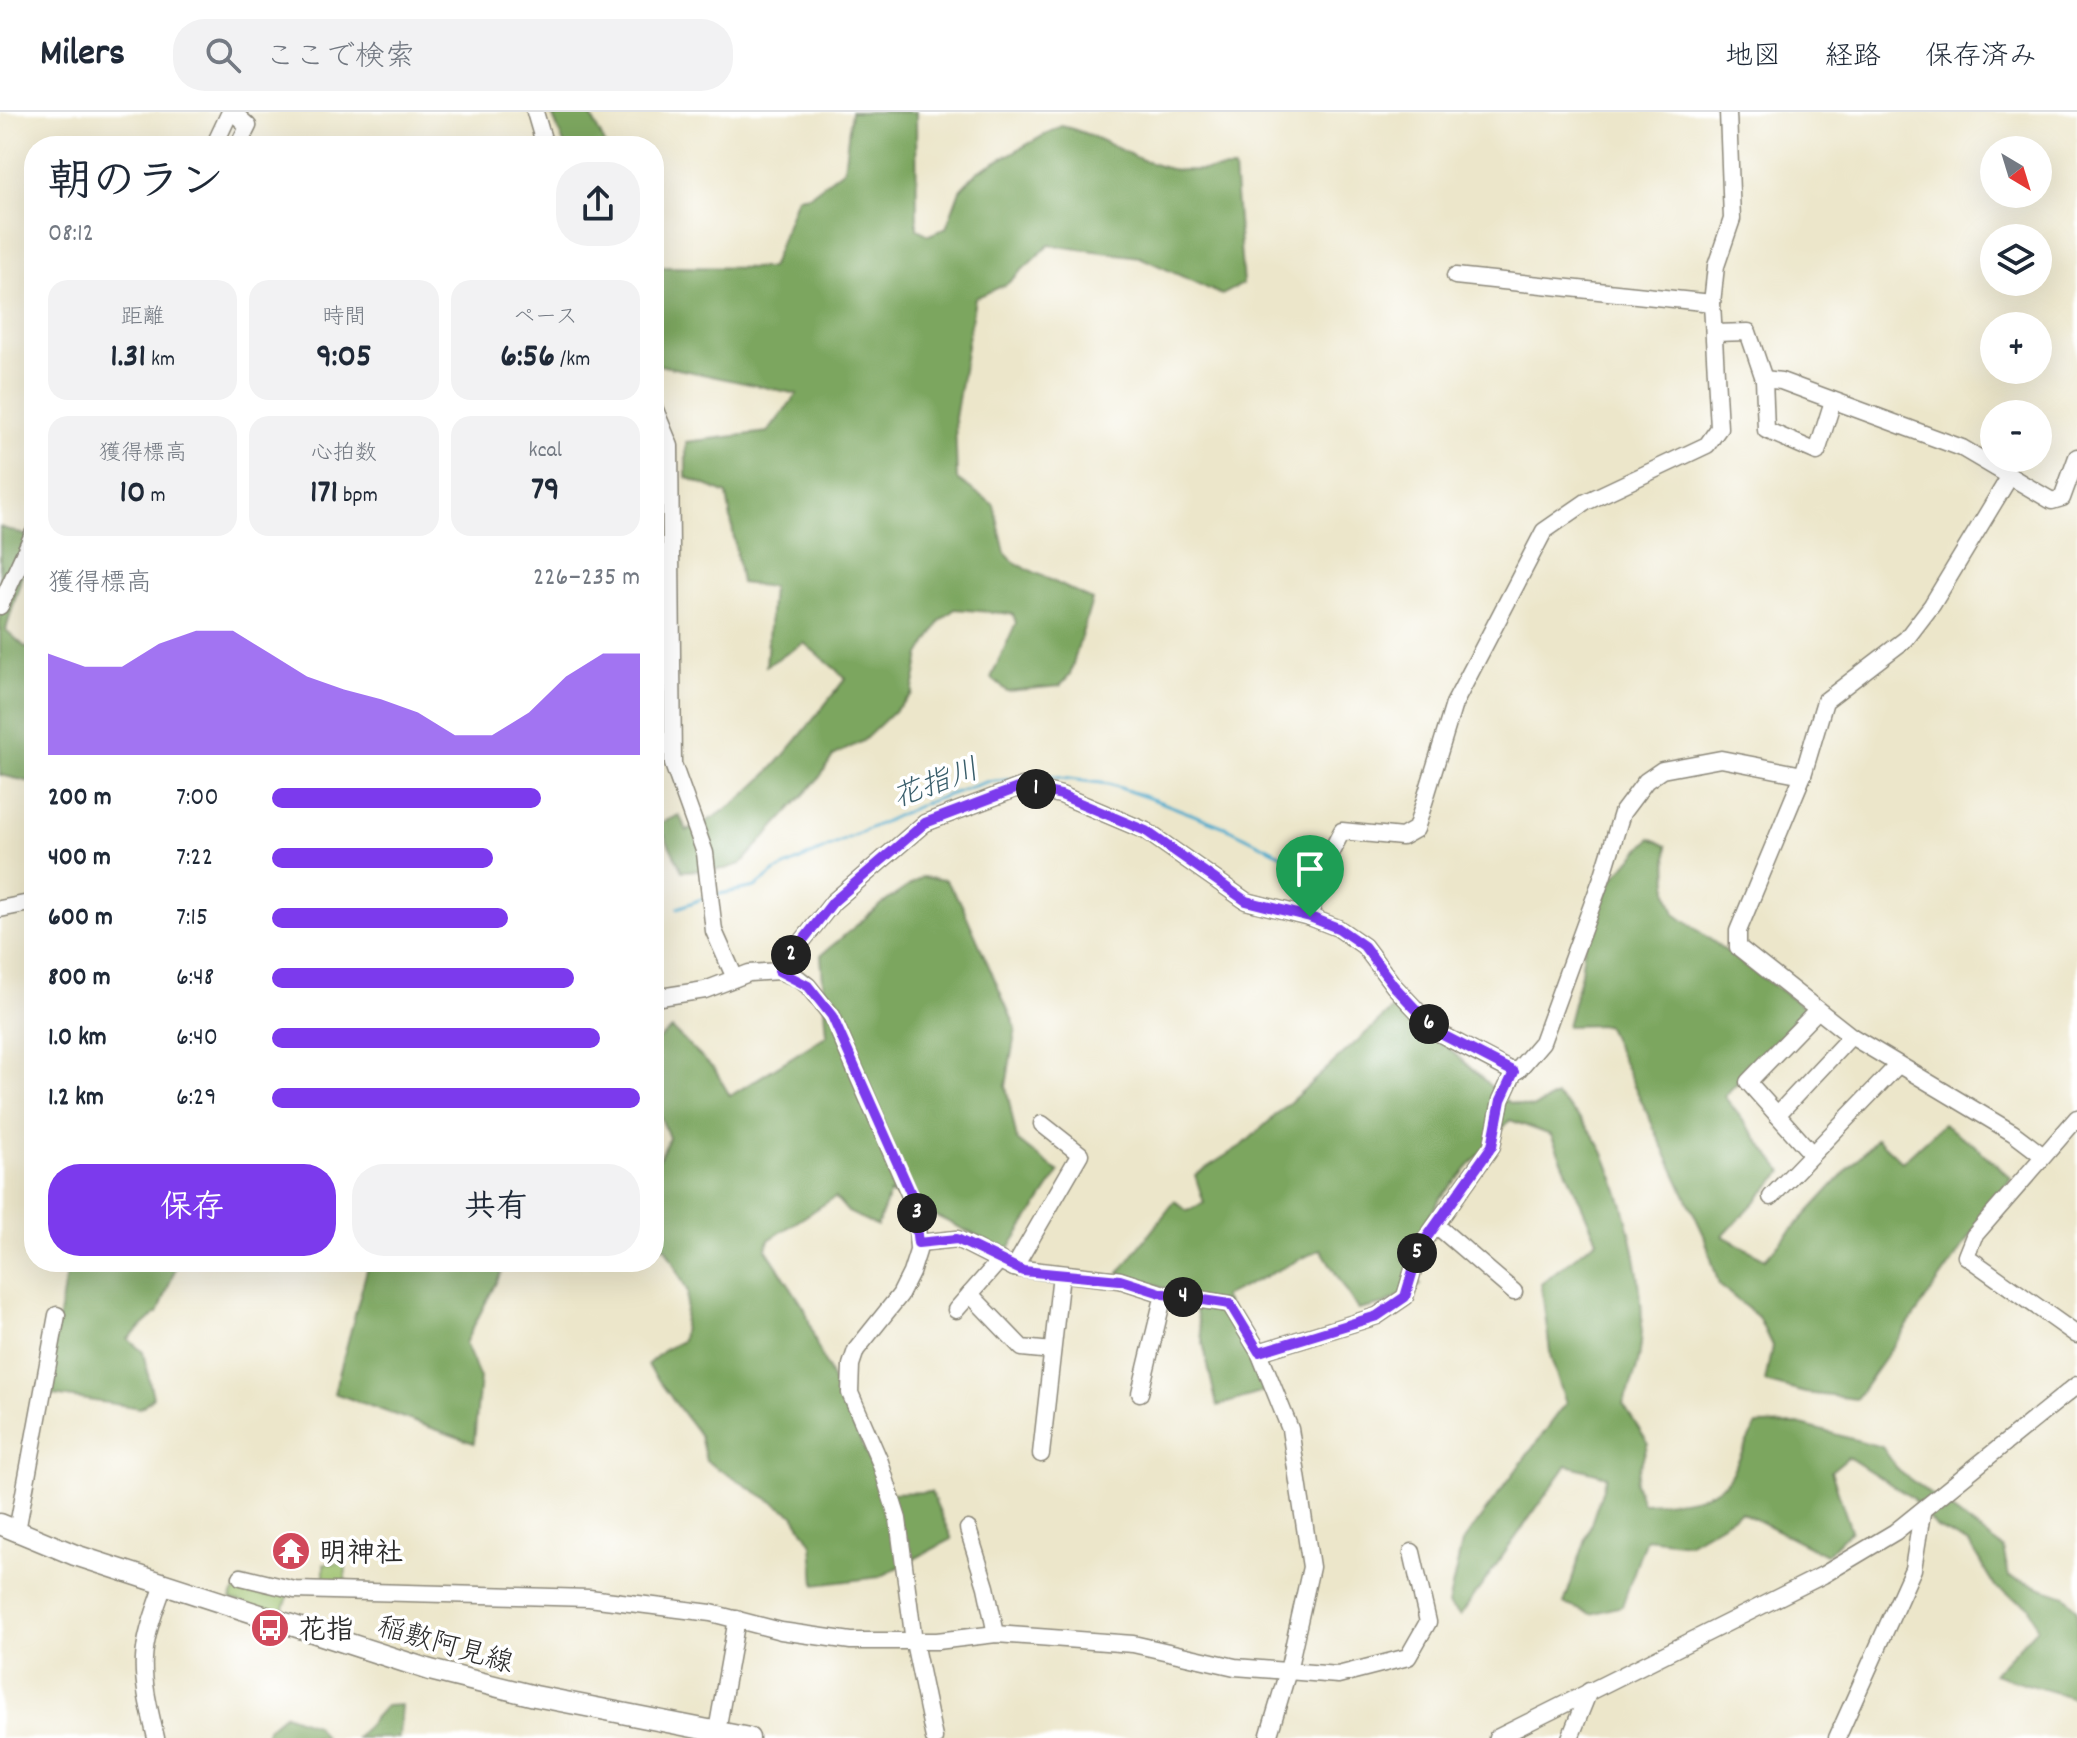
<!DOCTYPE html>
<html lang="ja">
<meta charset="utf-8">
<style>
:root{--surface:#fff;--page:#f2f2f3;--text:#1f2937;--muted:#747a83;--line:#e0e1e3;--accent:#7c3aed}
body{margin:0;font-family:Dekko,"Klee One",sans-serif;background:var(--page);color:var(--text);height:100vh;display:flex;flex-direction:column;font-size:30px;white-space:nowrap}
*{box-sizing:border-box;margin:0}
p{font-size:26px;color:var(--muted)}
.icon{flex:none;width:44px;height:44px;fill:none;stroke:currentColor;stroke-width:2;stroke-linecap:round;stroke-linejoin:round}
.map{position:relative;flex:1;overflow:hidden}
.sheet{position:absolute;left:24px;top:24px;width:640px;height:1136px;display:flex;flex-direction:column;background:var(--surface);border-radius:32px;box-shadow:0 8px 32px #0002}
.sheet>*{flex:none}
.needle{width:52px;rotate:142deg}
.buttons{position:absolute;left:1980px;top:24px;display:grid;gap:16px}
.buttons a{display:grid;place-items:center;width:72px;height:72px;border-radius:50%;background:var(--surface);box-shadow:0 8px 32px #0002;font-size:40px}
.pin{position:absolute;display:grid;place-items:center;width:68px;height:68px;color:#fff;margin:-82px -34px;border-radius:50% 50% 50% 0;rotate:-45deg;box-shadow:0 0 8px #0007}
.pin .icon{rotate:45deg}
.km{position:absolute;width:40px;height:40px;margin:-20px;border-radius:50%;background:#222;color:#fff;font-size:22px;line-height:40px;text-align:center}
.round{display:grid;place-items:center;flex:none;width:84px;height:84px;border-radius:32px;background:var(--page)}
.head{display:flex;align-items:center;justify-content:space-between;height:136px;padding:0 24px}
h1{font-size:44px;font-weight:800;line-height:60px}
.figures{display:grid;grid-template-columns:repeat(3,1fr);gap:12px;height:136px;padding:8px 24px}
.figures div{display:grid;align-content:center;border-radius:20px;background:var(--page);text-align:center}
.figures b{font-size:34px;font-weight:800}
.figures small{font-size:22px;font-weight:400}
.figures p{font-size:22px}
.chart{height:224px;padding:16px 24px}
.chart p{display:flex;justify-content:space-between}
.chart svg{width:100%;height:144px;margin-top:8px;fill:var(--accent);opacity:.7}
.action{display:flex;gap:16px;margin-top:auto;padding:16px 24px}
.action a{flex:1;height:92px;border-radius:32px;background:var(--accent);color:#fff;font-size:32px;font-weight:800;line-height:92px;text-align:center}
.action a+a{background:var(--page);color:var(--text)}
ul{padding:0 24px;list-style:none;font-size:26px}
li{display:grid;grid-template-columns:128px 96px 1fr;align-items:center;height:60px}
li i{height:20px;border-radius:10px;background:var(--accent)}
header{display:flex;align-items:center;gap:48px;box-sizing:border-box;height:112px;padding:0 40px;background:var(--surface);border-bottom:2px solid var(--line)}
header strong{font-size:38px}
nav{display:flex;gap:44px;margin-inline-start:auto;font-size:28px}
.search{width:560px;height:72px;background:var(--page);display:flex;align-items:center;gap:20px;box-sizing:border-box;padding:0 28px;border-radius:32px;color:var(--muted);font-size:30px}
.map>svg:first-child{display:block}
.green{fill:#9bc06b;stroke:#63764b;stroke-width:2}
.forest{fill:#7ca65f;stroke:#546845;stroke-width:2}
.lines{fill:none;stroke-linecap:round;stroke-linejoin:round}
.stream{stroke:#4daacc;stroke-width:3}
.minor-casing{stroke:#8c887a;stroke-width:19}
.major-casing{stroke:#8c887a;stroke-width:23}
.minor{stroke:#fff;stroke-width:16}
.major{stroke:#fff;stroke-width:20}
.route-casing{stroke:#fff;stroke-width:16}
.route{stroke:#7c3aed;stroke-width:10}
.labels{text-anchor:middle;stroke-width:7;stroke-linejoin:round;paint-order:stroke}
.poi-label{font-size:28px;font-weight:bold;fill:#2b2b2b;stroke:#fff;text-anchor:start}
.street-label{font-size:28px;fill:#2b2b2b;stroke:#fff}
.water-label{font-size:30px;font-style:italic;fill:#395e6b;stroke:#fff}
</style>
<header>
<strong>Milers</strong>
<div class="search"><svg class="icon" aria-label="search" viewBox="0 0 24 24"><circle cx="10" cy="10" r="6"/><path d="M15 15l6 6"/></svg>ここで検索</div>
<nav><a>地図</a><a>経路</a><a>保存済み</a></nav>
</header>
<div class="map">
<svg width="2077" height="1626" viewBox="0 0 2077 1626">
<rect width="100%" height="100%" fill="#fff"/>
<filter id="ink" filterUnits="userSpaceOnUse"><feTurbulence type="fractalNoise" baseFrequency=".0125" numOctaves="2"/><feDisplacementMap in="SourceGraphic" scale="16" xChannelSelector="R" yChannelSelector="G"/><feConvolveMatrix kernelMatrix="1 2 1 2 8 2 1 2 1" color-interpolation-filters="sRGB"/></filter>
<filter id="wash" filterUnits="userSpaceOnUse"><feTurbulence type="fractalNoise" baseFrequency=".006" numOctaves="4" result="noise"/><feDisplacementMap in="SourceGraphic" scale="32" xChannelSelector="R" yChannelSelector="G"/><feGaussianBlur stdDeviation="1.8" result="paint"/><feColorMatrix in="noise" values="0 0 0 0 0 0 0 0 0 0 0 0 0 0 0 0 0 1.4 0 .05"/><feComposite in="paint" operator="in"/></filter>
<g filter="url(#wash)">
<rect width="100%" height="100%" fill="#ece6ca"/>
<g class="green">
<polygon points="346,1451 345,1478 324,1477 324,1452"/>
<polygon points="241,1468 289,1482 281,1504 230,1487"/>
</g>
<g class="forest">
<polygon points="551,0 589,0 606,34 565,34"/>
<path d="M851,0H916L917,117L929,123L946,116L960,78L977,60L1061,14C1100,22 1132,49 1171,57C1191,60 1214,57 1234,57L1243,172L1222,183L1140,145L1049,133L1007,172L975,186L955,306L957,367L994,393L1005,441L1015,451L1092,488L1070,562L1060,574L1007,579L991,566L1016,511L1013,502L955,497L941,508L920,543L912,582L863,629L833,644L820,665L741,752L725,757L682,759L659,712L679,703L687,719C757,690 800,623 846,566L804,531L766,554L772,475L741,471L727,382L686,365V330L768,320L797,282L654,252V155L771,156L797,85L810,83L844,57Z"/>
<polygon points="0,415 33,426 6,518 25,535 34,537 34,665 31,670 0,663"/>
<polygon points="1651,726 1667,734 1668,780 1675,802 1809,899 1724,984 1783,1060 1723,1124 1765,1147 1877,1026 1902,1050 1943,1012 1973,1032 2011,1066 1856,1287 1805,1281 1765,1270 1772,1234 1758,1205 1719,1173 1704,1123 1606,913 1567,914 1581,861 1586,821 1615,764"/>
<polygon points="922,765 945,768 961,791 1016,916 1006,974 1017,1028 1059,1061 1007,1139 890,1081 877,1114 848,1100 835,1085 769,1128 766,1137 805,1197 817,1234 884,1381 931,1380 952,1427 880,1465 815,1473 812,1432 794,1403 706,1349 700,1324 647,1253 664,1238 682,1229 688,1180 665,1135 654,1136 654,1058 669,1026 654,988 654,930 672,917 715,958 730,984 827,923 821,843 882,792"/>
<path d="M1399,891L1508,990L1533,996L1556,984C1575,1000 1596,1022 1606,1046C1629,1101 1651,1192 1638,1251C1635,1265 1628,1279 1623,1292L1648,1331L1635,1370L1642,1391C1667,1390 1716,1389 1730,1364C1740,1347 1746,1329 1757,1313L1798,1312L1882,1335L1899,1359L2003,1436L2009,1465L2066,1484L2077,1498V1587L1993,1562L2037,1516L2030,1495L1995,1475L1969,1432L1937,1416L1912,1386L1848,1345L1831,1359L1851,1418L1826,1443L1741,1400L1688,1431L1646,1426L1622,1494L1591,1502L1564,1492L1607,1364L1567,1353L1460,1504L1448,1493L1462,1431L1566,1291L1551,1247L1541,1171L1597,1128L1551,1023L1510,1008L1441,1085L1403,1147L1421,1173L1385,1192L1358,1198L1321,1137L1223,1185L1274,1277L1217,1294L1193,1186L1119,1161L1175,1089L1187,1099L1204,1091L1195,1063L1244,1032Z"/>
<polygon points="68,1150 178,1150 159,1199 128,1227 143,1240 153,1285 141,1296 46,1282"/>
<polygon points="369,1150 518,1150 504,1155 465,1231 480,1266 474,1331 334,1281"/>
<polygon points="401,1593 399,1626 356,1626 385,1594"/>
<polygon points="285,1602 315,1613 325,1626 265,1626 267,1617"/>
</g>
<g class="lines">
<g class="stream">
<polyline points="715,783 755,775 776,759 925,691 986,670 1045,664 1109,672 1163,691 1230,717 1316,760"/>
<polyline points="678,796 704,786"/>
</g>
</g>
</g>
<g filter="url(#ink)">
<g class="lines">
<defs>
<g id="minor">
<polyline points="233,0 248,14 238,34"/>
<polyline points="535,0 545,34"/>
<polyline points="214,34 230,0"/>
<polyline points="1455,164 1712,191"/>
<polyline points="1715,221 1748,220 1764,267 1766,318 1817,340 1833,289"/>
<polyline points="1764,267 1781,269 1962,336 2052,389 2062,386 2077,345"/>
<polyline points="654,295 670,334 673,652 705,741 714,819 735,866"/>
<polyline points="0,494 34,420"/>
<polyline points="1803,663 1738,819 1738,835 1851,924 2013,1021 2042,1043"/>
<polyline points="0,797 34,790"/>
<polyline points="1310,805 1321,759 1342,719 1402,725 1416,717 1454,592 1544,419 1586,390 1707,333 1719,316 1712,191 1716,154 1732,107 1728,0"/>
<polyline points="779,859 798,866 808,874 832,904 917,1100 918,1139 911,1161 900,1183 856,1238 851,1253 850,1281 880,1350 898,1407 914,1530 934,1626"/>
<polyline points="654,886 705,878 749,861 779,859 833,790 925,711 1023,674 1061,683 1146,719 1246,789 1310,805 1338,816 1364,834 1394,874 1437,920 1509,958 1518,958 1542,930 1603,763 1622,701 1646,669 1662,658 1721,647 1803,663 1825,589 1906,527 1932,493 2010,364"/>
<polyline points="1777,1003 1851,924"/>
<polyline points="2077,1006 1974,1124 1966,1144 2077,1223"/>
<polyline points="1812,1042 1748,970 1817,899"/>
<polyline points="1771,1085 1897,954"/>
<polyline points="1436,1113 1514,1180"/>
<polyline points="918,1131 957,1127 1014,1156 1080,1042 1042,1012"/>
<polyline points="1014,1156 1120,1168 1164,1182 1230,1192 1259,1240 1290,1317 1311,1455 1288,1559 1268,1626"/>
<polyline points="970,1182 1022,1236 1052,1239"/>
<polyline points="956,1198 1000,1148"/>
<polyline points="1259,1240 1377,1204 1405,1185 1420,1135 1492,1034 1501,988 1514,960"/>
<polyline points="1140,1281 1164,1182"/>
<polyline points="1041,1342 1061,1162"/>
<polyline points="968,1417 986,1475 996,1522"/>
<polyline points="17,1419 57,1203"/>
<polyline points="241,1465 295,1478 589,1486 711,1501 781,1519 851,1529 937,1529 996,1522 1133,1532 1235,1555 1338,1563 1408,1545 1428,1510 1412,1440"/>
<polyline points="717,1619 737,1507"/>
<path d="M156,1626C139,1554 138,1543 164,1473"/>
<polyline points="1497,1626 1823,1463 1895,1420 2077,1273"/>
<polyline points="1570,1626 1589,1579"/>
<polyline points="1837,1626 1913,1457 1922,1401"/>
</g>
<polyline id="major" points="0,1412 75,1443 430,1558 535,1584 749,1626"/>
</defs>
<use href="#minor" class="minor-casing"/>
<use href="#major" class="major-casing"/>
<use href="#minor" class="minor"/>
<use href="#major" class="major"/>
</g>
</g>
<g class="lines" filter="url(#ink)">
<defs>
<polygon id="route" points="1023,674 1061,683 1146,719 1246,789 1310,805 1338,816 1364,834 1394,874 1437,920 1514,960 1501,988 1492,1034 1420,1135 1405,1185 1377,1204 1259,1240 1230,1192 1164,1182 1120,1168 1023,1159 957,1127 918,1131 912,1084 832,904 808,874 779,859 833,790 925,711"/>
</defs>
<use href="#route" class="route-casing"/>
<use href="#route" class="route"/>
</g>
<defs>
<symbol id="temple-disc" viewBox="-11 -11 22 22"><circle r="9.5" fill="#d1495b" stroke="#fff"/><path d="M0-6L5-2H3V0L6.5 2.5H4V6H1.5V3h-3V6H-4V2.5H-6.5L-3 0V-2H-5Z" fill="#fff"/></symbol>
<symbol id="bus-disc" viewBox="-11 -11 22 22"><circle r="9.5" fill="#d1495b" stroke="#fff"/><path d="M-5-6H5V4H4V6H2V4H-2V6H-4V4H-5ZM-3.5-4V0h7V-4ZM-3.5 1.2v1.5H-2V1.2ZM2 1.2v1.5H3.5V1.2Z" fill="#fff"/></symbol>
</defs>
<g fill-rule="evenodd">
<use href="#temple-disc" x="269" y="1417" width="44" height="44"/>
<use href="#bus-disc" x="248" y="1494" width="44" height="44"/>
</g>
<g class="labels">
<g class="poi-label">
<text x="319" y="1449">明神社</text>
<text x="298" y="1526">花指</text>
</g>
<g class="street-label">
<text transform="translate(446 1531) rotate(16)" y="10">稲敷阿見線</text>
</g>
<g class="water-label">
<text transform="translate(935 670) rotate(-20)" y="10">花指川</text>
</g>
</g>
</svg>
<div class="buttons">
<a><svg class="needle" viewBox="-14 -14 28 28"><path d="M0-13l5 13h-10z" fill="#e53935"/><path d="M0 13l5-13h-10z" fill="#747a83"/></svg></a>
<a><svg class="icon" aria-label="layers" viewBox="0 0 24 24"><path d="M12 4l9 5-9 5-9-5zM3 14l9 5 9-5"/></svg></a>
<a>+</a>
<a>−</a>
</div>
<div class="pin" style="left:1310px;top:805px;background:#1e9e55"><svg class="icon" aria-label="arrive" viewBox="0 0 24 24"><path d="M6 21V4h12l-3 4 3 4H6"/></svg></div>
<b class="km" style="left:1036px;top:677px">1</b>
<b class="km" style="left:791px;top:843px">2</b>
<b class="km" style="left:917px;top:1101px">3</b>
<b class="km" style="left:1183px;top:1185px">4</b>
<b class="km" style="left:1417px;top:1141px">5</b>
<b class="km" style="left:1429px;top:912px">6</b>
<section class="sheet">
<div class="head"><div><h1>朝のラン</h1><p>08:12</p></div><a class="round"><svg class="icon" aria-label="share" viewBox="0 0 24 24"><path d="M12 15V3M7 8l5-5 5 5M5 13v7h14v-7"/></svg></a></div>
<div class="figures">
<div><p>距離</p><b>1.31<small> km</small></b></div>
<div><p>時間</p><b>9:05</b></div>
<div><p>ペース</p><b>6:56<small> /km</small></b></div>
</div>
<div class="figures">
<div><p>獲得標高</p><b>10<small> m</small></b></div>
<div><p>心拍数</p><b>171<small> bpm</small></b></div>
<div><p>kcal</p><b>79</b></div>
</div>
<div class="chart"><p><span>獲得標高</span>226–235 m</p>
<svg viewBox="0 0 160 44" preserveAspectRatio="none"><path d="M0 44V13L10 17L20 17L30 10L40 6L50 6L60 13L70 20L80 24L90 27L100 31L110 38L120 38L130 31L140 20L150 13L160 13V44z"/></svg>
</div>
<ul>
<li><b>200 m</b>7:00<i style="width:73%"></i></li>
<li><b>400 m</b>7:22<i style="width:60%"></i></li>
<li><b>600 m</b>7:15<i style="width:64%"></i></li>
<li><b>800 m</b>6:48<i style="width:82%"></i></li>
<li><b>1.0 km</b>6:40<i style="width:89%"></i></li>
<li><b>1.2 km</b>6:29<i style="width:100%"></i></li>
</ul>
<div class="action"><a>保存</a><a>共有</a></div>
</section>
</div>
